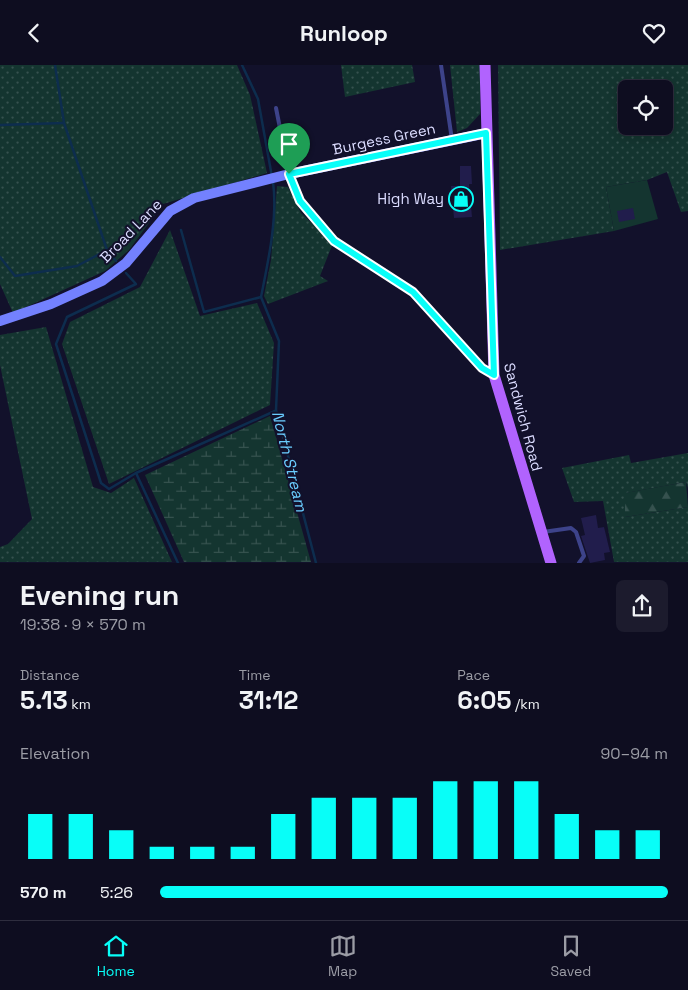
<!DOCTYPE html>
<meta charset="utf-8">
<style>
:root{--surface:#0e0d20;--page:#1c1b2d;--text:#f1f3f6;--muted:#9b9ca5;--line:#2e2d3e;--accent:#08fef8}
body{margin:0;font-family:"Space Grotesk",sans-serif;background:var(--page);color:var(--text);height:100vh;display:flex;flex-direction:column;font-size:19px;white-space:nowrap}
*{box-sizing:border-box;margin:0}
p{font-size:16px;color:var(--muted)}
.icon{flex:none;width:28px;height:28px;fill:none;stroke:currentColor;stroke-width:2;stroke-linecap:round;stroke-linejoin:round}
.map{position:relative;height:498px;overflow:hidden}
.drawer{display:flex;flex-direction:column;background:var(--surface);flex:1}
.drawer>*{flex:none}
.fabs{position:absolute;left:618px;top:15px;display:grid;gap:10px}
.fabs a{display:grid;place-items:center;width:55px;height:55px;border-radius:8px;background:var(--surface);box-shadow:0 2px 12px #0003,0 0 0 1px var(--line);font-size:25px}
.pin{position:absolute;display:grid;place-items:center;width:42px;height:42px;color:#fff;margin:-51px -21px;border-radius:50% 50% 50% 0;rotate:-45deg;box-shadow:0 0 5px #0007}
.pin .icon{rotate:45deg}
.round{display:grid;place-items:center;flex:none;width:52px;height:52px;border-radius:8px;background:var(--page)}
.head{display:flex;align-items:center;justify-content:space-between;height:85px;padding:0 20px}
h1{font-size:28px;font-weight:700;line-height:38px}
.figures{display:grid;grid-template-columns:repeat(3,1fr);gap:8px;height:85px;padding:5px 20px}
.figures div{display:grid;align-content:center}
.figures b{font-size:25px;font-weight:700}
.figures small{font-size:14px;font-weight:400}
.figures p{font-size:14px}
.chart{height:140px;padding:10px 20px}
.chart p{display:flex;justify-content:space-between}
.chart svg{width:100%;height:90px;margin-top:5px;stroke:var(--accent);stroke-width:6}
ul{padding:0 20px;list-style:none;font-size:16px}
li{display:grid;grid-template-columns:80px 60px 1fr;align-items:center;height:38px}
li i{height:12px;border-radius:6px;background:var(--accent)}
header{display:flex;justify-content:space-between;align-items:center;height:65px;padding:0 20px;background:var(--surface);font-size:22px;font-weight:700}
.tab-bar{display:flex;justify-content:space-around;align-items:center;height:70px;border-top:1px solid var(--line);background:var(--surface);font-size:14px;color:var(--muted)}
.tab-bar a{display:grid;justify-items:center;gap:2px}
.tab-bar .current{color:var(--accent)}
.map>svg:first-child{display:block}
.grass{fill:url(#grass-dots);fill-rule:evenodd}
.forest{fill:url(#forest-firs)}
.wetland{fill:url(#wetland-marsh)}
.garden{fill:#143530}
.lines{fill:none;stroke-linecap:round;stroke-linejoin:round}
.stream{stroke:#0d2d4e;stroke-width:2.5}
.building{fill:#211d4c}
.lane{stroke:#3d438a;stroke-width:4}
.street{stroke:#3d438a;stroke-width:7}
.secondary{stroke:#7381fe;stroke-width:10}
.primary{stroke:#b163fe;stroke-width:11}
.route-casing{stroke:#fff;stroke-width:10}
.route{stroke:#08fef8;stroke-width:6}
.labels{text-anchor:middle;stroke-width:4;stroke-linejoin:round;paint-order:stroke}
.street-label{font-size:15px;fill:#dbdcff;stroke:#12112b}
.poi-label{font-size:15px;fill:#dbdcff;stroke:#12112b;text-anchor:end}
.water-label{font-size:16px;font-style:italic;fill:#6accfe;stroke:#12112b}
</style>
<header><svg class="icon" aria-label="back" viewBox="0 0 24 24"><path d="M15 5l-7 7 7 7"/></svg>Runloop<svg class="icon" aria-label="heart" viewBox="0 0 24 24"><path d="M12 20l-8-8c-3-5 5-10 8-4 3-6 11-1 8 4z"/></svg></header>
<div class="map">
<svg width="688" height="498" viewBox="0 0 688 498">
<defs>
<pattern id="grass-dots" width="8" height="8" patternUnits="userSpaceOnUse" patternTransform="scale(1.25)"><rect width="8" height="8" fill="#143530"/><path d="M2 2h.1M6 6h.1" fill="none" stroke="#36524f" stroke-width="1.8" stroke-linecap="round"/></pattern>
<pattern id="forest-firs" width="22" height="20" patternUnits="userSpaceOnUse" patternTransform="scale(1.25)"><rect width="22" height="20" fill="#143530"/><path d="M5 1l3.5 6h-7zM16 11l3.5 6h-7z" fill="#36524f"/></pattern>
<pattern id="wetland-marsh" width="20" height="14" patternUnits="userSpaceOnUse" patternTransform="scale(1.25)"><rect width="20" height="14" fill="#143530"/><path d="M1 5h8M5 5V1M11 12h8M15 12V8" fill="none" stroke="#36524f"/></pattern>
</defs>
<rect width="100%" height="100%" fill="#12112b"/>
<g class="grass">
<polygon points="0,0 237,0 250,30 267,108 163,139 129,185 105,206 13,248 0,219"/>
<polygon points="341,0 412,0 415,17 345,32"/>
<polygon points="450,0 480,0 480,49 467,63 457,67"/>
<path d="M498,0H688V146L681,147L667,107L647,115L606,122L614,166L500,185ZM626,24H664V61H626Z"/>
<polygon points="277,121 288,122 301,148 333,178 320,211 328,216 268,239 264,231 271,195"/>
<polygon points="170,165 200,251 257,238 274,278 270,340 109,419 62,279 70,257 140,222"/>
<polygon points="46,262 93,422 111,428 134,413 172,497 0,497 0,482 8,479 32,454 0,300 0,270"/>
<polygon points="688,388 688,423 686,417 626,428 625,452 688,442 688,497 614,497 603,436 574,437 562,403 629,390 631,398"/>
</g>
<polygon class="forest" points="686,417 688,442 625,452 625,428"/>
<polygon class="wetland" points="270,351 311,497 184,497 145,410"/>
<polygon class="garden" points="647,115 658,154 614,166 606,122"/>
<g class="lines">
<g class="stream">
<polyline points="242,0 258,34 272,112"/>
<polyline points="0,60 63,58"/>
<polyline points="181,165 204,247 261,232"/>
<polyline points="107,186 116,196"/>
<polyline points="0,192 15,211 77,201 107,185 64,58 55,0"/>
<polyline points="126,208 136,219 67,252 56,279 101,418 109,424 136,408"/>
<polyline points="261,232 279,276 276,345 316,498"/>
<path d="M261,232C268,197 278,152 273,117"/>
<polyline points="178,498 136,408 275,346"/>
</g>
</g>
<g class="building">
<polygon points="460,101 471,101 472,119 469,119 472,152 454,153 451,121 460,121"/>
<polygon points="633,143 635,154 619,157 617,146"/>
<polygon points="596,450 598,463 604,462 610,487 604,488 605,495 590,498 581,471 585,470 581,453"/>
</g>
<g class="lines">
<g class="lane">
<polyline points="441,0 452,75"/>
<polyline points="276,43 289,109"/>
<polyline points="543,467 571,463 576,467 584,491 579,498"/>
</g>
<polyline class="street" points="289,109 300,136 334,176 413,227 482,303 494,310"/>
<polyline class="secondary" points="0,256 51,239 102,216 126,198 170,146 194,133 289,109 487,68"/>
<polyline class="primary" points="485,0 494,310 551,498"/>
</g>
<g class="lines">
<defs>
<polygon id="route" points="486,68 494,310 482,303 413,227 334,176 300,136 289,109"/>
</defs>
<use href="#route" class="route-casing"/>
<use href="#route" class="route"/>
</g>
<defs>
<symbol id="shop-ring" viewBox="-11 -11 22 22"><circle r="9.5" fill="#12112b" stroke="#08fef8" stroke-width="1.5"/><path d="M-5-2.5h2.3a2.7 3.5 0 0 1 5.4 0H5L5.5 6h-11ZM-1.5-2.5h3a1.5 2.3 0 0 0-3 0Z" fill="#08fef8"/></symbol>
</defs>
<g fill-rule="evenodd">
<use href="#shop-ring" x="447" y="120" width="28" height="28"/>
</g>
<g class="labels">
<g class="street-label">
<text transform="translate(384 74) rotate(-12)" y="5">Burgess Green</text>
<text transform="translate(131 166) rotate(-46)" y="5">Broad Lane</text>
<text transform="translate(523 352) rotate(75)" y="5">Sandwich Road</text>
</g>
<g class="poi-label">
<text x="444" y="139">High Way</text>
</g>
<g class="water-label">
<text transform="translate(290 396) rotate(76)" y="6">North Stream</text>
</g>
</g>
</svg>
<div class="fabs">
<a><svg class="icon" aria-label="locate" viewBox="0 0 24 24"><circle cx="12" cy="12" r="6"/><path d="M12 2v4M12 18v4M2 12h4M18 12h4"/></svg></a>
</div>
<div class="pin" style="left:289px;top:109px;background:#1e9e55"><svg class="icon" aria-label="arrive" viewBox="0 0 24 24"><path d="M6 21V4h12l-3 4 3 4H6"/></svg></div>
</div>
<section class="drawer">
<div class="head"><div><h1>Evening run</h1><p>19:38 · 9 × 570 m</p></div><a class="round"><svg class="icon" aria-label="share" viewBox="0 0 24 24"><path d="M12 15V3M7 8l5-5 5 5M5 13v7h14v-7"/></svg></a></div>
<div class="figures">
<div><p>Distance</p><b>5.13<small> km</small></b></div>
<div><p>Time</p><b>31:12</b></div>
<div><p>Pace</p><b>6:05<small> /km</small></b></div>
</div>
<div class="chart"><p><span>Elevation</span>90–94 m</p>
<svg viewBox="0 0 160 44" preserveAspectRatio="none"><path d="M5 44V22M15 44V22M25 44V30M35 44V38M45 44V38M55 44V38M65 44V22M75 44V14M85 44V14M95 44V14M105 44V6M115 44V6M125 44V6M135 44V22M145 44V30M155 44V30"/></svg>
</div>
<ul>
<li><b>570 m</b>5:26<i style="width:100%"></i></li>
</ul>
</section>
<nav class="tab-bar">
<a class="current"><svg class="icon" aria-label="home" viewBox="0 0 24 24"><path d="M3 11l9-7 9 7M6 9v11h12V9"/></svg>Home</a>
<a><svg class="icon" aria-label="map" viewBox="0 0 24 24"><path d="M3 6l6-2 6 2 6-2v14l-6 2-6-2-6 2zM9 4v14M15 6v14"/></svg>Map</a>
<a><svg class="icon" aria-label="saved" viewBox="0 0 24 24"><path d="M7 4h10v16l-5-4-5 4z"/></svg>Saved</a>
</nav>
